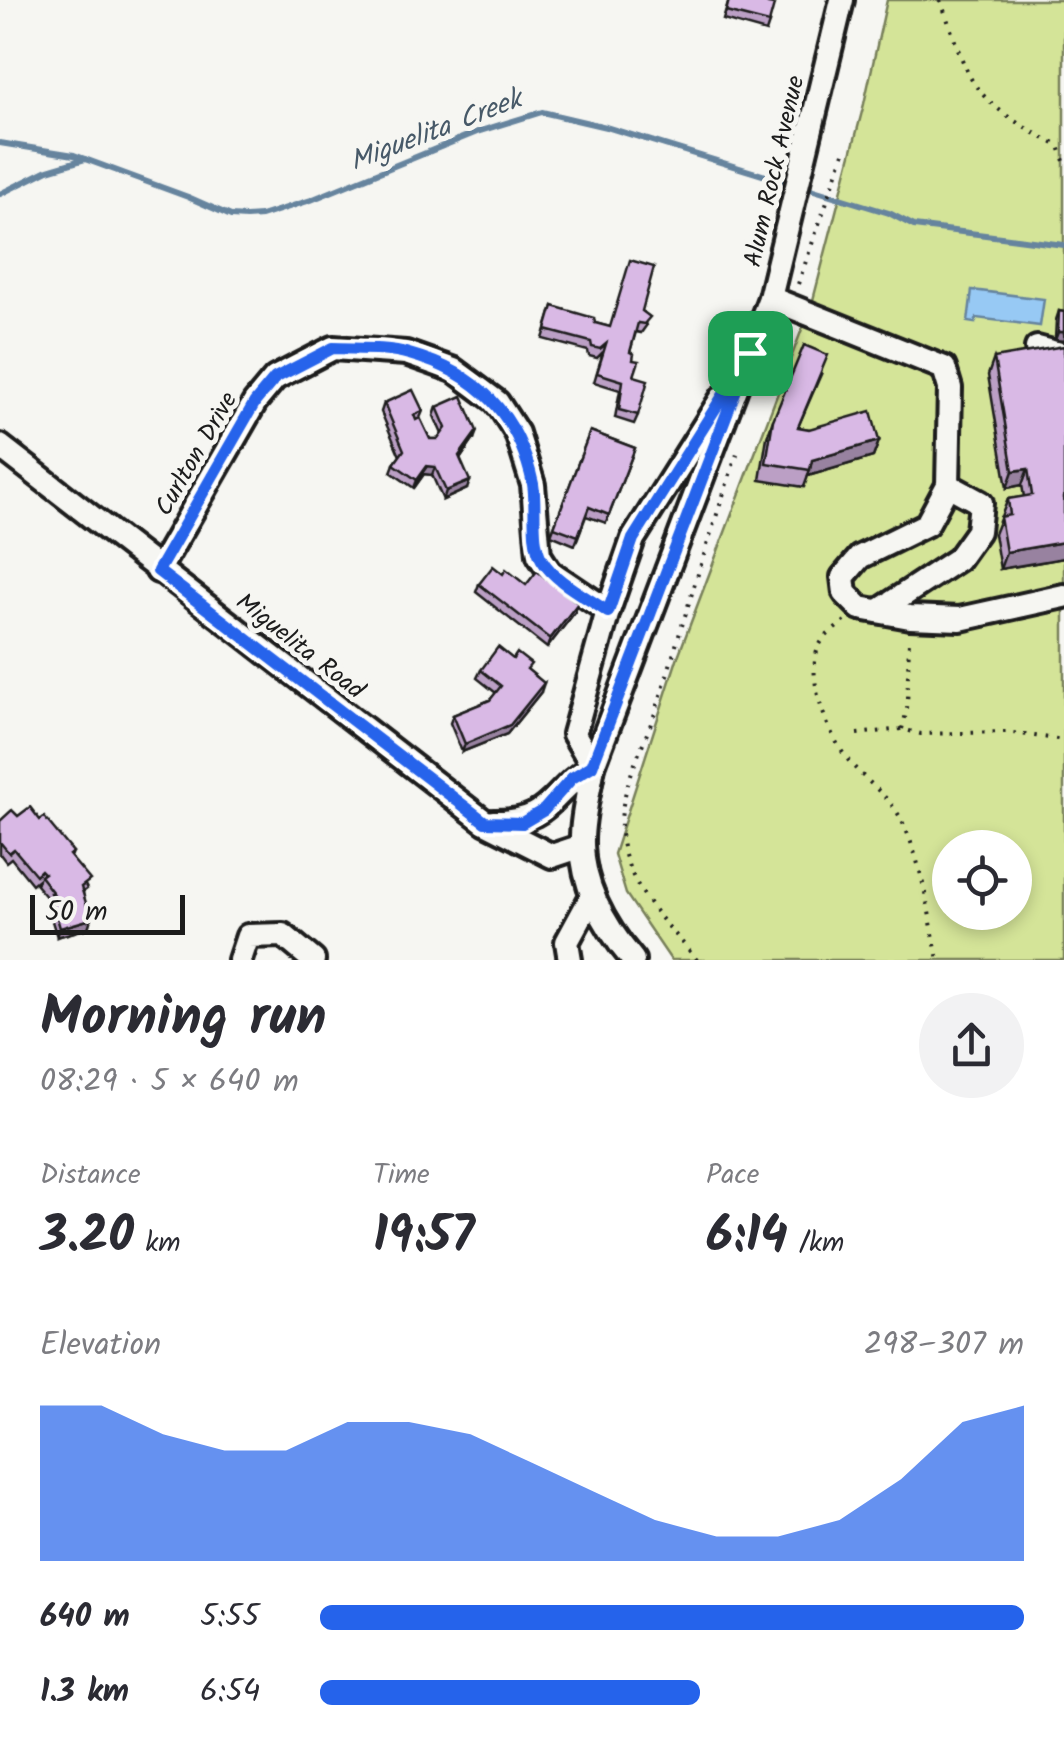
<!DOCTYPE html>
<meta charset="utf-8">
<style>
:root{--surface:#fff;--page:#f2f2f3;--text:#2b2b33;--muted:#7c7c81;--accent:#2563eb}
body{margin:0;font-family:Kalam,sans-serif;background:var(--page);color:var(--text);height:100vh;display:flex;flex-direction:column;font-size:38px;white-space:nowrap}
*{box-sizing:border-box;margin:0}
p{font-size:32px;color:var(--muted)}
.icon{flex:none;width:55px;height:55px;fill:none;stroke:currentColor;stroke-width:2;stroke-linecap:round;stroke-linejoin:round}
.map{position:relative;height:960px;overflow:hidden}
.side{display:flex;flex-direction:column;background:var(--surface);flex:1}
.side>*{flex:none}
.controls{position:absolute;left:932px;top:830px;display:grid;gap:20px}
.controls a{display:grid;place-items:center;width:100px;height:100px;border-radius:50%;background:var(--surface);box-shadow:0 5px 15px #0003;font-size:50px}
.scale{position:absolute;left:30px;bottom:25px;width:155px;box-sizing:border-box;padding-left:10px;border:5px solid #1c1c1c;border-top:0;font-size:28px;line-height:35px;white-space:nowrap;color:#1c1c1c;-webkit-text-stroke:8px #f6f6f2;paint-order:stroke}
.pin{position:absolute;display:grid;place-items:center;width:85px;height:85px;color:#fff;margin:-42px;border-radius:20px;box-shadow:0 5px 15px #0006}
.round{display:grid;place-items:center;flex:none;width:105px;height:105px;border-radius:52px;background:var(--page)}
.overview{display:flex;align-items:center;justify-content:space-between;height:170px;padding:0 40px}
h1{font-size:55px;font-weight:800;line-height:75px}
.stats{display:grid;grid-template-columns:repeat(3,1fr);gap:15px;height:170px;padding:10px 40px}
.stats div{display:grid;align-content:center}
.stats b{font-size:50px;font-weight:800}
.stats small{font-size:28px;font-weight:400}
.stats p{font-size:28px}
.chart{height:280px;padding:20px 40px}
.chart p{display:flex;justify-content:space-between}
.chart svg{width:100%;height:180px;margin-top:10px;fill:var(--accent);opacity:.7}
ul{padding:0 40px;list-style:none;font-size:32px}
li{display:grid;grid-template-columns:160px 120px 1fr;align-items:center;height:75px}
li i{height:25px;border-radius:12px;background:var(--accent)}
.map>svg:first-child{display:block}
.green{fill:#d4e498;stroke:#78805a;stroke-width:2.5;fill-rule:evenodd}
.water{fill:#97c9f4;stroke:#66849e;stroke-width:2.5}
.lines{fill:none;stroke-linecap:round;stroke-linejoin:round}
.stream{stroke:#66849e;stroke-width:6}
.minor-casing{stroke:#1c1c1c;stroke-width:30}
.path{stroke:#1c1c1c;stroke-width:4;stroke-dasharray:2.5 8;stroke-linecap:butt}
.minor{stroke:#f6f6f2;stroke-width:22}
.wall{fill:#bb9fc5;stroke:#1c1c1c;stroke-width:2.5}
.shaded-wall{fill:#9882a0;stroke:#1c1c1c;stroke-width:2.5}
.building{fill:#d9b9e5;stroke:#1c1c1c;stroke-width:2.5}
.route-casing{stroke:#fff;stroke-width:20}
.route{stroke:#2563eb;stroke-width:12}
.labels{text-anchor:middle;stroke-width:10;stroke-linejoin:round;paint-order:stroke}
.street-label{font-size:25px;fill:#1c1c1c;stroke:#f6f6f2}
.water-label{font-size:28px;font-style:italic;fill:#475968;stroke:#f6f6f2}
</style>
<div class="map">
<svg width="1064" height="960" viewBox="0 0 1064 960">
<rect width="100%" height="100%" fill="#f6f6f2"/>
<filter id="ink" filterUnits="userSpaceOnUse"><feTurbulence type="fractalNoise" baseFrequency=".01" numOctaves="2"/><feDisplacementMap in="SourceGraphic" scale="20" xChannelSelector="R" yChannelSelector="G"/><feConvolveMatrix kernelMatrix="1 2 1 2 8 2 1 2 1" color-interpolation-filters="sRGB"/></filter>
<g filter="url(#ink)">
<path class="green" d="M887,0H1064V960H671L626,894L614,854L677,659L813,300L864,104ZM950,848H1015V912H950Z"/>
<polygon class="water" points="972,290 1044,299 1040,326 977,318 975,323 968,322"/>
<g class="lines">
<g class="stream">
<polyline points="0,143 74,155 188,197 231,216 246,217 261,216 311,200 477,132 542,112 606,127 792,184"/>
<polyline points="804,187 889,213 914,226 1064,245"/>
<polyline points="0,194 48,170 85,159"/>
</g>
<defs>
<g id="minor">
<polyline points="770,298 944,368 950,388 948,485 927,524 860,557 843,577 845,593 860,608 910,617 960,619 1064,596"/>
<polyline points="1037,348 1064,355"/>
<polyline points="0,446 485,822 552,856 582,846"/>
<polyline points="158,571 255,402 275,378 333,348 406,353 454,370 497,402 517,433 533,485 539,555 550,572 608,611"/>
<polyline points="879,611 958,559 978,531 981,503 948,485"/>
<path d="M493,822C553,823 549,792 593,766L574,734L608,611L633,539L722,398"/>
<polyline points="240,960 248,936 283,935 313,960"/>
<polyline points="570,960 567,942 592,896"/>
<path d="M633,960C606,928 583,889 582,845C581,820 589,791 593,766L770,298L842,0"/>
</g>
</defs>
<use href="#minor" class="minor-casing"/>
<g class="path">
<path d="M940,0C950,24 957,50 968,73C984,107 1028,130 1059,146L1064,161"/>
<polyline points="798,284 845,150"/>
<path d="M845,621C838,627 827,634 822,641C800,672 831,744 855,768C870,784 891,799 901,819C922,861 929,914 938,960"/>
<polyline points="902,729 907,710 909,640"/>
<polyline points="857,734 902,729 921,734 1006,732 1064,740"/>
<path d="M697,960C668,924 633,894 623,847C612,796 647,743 661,695C686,612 711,530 739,448"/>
</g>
<use href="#minor" class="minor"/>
</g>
<g class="wall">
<polygon points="729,0 769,0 769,23 766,32 723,20"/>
<polygon points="553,306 595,323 610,327 642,311 646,326 641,333 636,332 630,352 633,360 638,415 634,424 615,418 620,390 594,382 603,352 597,358 589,356 588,351 543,339"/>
<polygon points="1059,311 1064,312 1064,341 1055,340 1056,320"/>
<polygon points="994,358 1064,558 1000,569 994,534 1008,499 1024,497 1022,485 1007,488 988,375"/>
<polygon points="822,372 798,427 879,441 873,457 808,476 804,487 760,480 767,437 773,420"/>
<polygon points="384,403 423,411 420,418 430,439 438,439 442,434 434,416 437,407 474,439 460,459 467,489 443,500 432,475 424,474 414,488 391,472 394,464 400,456 381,412"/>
<polygon points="590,431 635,448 606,523 586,516 575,545 551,535"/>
<polygon points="503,574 526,585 578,603 575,612 547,648 476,592 479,584"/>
<polygon points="481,670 528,671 541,692 507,734 462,752 450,723 453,715 490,700 496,693 477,678"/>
<polygon points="18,816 40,820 73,852 71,857 87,889 83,892 88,928 57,937 46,902 48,899 36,885 38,879 32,884 11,858 6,862 0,854 0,821"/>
</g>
<g class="shaded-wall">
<polygon points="1058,332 1064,332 1064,341 1055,340"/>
<polygon points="477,431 474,439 456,465 459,456"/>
<polygon points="879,441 873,457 808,476 812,460"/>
<polygon points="427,466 435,467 432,475 424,474 414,488 417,480"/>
<polygon points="1028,469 1022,485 1007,488 1013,471"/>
<polygon points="470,481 467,489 443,500 446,491"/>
<polygon points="1064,542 1064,558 1000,569 1006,552"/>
<polygon points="578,603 575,612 547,648 550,639"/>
<polygon points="544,683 541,692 507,734 462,752 465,744"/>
<polygon points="91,919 88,928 57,937 60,928"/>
</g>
<g class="building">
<polygon points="729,0 769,0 768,4 774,5 769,23 726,12"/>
<polygon points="630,260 654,267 642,311 650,317 644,324 638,323 630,352 634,354 633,360 639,361 634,376 648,380 638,415 619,410 623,381 597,373 606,344 600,349 592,347 591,342 546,330 553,306 594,318 595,323 610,327"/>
<polygon points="1059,311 1064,312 1064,332 1058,332"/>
<polygon points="804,345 828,355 798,427 809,429 871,411 879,441 812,460 810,470 766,463 773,420"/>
<polygon points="1064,346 1064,542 1006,552 1000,517 1010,515 1008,499 1032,495 1028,469 1013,471 994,358"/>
<polygon points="413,390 423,411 414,415 416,420 420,418 430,439 438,439 446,428 437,407 462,396 477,431 459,456 470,481 446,491 435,467 427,466 417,480 394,464 404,450 384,403"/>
<polygon points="590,431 635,448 609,515 589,507 578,536 554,527"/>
<polygon points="493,566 503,574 506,569 526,585 537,571 578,603 550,639 479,584"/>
<polygon points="498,647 513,659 517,653 531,664 527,669 544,683 510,725 465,744 453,715 490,700 501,686 481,670"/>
<polygon points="30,807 40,820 44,817 73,852 69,855 90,880 81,887 91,919 60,928 50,893 53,893 40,876 44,873 41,870 36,875 14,849 9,853 0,842 0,821 12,810 18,816"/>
</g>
</g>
<g class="lines" filter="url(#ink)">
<defs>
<path id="route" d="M333,348C357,349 386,347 409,354C478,373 518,414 533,484C537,507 530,540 542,560C555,582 587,597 608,612L633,539L750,353L592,766L572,778L544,810L522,823L485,822L158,571L255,402L275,378Z"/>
</defs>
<use href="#route" class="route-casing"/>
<use href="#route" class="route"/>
</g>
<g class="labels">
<g class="street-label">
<text transform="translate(773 171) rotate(-77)" y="9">Alum Rock Avenue</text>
<text transform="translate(195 453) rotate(-60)" y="9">Curlton Drive</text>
<text transform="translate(301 645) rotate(38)" y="9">Miguelita Road</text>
</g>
<g class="water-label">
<text transform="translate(435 129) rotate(-21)" y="10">Miguelita Creek</text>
</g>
</g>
</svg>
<div class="controls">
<a><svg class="icon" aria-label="locate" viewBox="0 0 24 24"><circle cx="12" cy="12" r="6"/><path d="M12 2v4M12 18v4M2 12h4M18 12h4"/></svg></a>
</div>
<div class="scale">50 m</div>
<div class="pin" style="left:750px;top:353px;background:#1e9e55"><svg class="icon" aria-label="arrive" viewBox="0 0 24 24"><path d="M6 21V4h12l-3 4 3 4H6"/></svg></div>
</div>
<section class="side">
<div class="overview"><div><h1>Morning run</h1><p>08:29 · 5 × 640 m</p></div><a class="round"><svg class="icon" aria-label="share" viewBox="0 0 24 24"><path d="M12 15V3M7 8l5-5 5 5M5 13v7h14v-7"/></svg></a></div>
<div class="stats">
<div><p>Distance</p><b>3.20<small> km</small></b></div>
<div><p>Time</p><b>19:57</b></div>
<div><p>Pace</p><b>6:14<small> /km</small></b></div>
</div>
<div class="chart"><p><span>Elevation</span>298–307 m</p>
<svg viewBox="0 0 160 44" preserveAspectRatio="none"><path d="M0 44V6L10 6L20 13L30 17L40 17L50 10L60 10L70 13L80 20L90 27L100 34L110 38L120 38L130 34L140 24L150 10L160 6V44z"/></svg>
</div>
<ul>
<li><b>640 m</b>5:55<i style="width:100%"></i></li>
<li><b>1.3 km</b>6:54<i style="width:54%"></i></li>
</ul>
</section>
